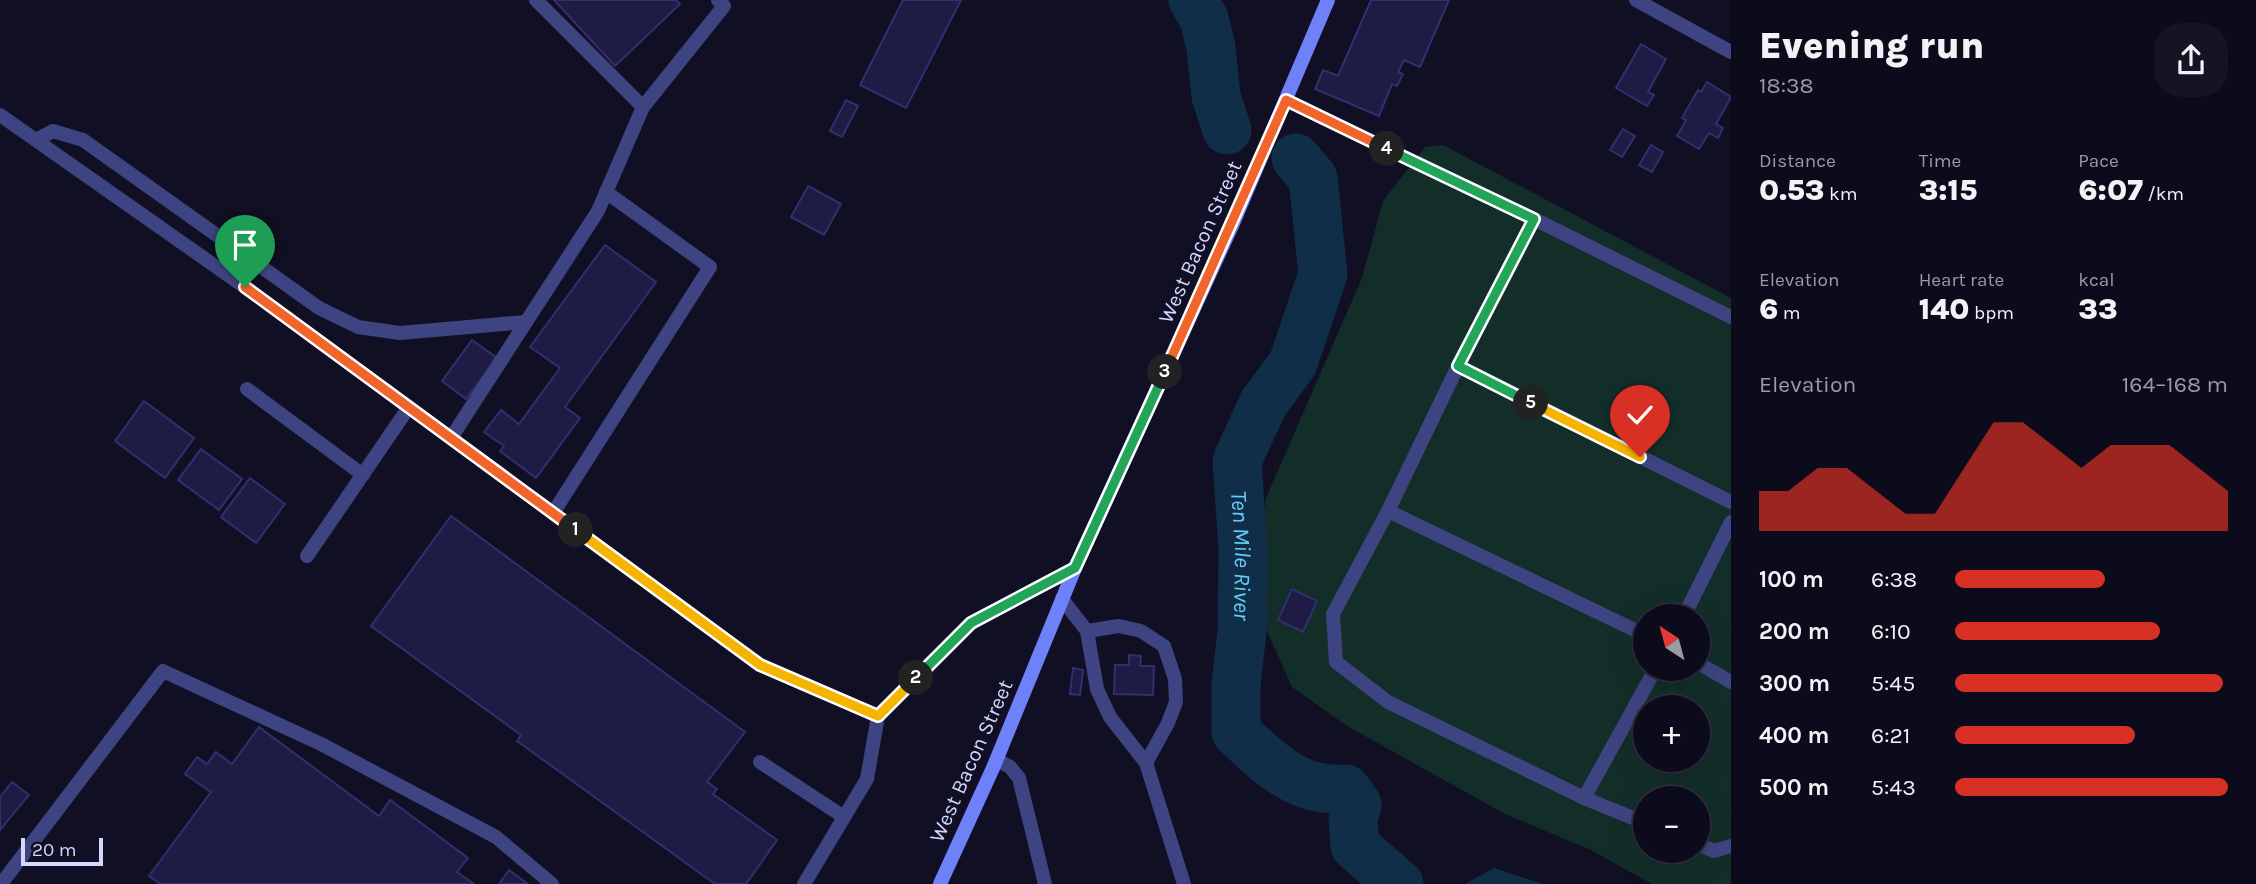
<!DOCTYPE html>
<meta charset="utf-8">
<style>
:root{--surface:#0c0b1b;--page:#151424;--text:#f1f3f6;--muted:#9a9ba3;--line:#2c2b3a;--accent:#d93025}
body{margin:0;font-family:Karla,sans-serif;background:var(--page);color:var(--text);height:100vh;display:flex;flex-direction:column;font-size:26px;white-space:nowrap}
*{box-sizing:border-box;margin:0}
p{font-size:23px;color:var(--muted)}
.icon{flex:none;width:38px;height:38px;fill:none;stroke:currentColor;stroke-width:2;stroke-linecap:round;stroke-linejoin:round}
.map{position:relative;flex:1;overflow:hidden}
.drawer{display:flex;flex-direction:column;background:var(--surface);width:525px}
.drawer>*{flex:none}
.needle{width:46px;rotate:324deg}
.controls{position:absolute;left:1633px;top:604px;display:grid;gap:14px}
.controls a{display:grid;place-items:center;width:77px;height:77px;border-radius:50%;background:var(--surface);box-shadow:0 7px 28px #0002,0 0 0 2px var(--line);font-size:35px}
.scale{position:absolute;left:21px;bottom:18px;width:82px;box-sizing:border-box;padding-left:7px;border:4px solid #d4d6fd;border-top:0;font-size:19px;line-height:24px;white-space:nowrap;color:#d4d6fd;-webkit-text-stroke:5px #100f24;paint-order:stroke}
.pin{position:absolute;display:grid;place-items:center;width:60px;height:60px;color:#fff;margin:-72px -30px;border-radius:50% 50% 50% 0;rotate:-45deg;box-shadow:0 0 7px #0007}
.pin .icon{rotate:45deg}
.km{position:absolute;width:35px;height:35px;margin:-18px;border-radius:50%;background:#222;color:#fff;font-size:19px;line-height:35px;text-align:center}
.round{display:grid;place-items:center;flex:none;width:74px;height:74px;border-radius:28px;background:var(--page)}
.overview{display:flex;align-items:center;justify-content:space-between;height:119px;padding:0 28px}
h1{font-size:38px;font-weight:800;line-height:52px}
.figures{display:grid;grid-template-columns:repeat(3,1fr);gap:10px;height:119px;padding:7px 28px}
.figures div{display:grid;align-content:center}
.figures b{font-size:30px;font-weight:800}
.figures small{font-size:19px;font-weight:400}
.figures p{font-size:19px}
.chart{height:196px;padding:14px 28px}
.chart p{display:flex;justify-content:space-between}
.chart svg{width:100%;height:126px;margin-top:7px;fill:var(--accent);opacity:.7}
ul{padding:0 28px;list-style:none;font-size:23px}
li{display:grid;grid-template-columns:112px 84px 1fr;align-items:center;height:52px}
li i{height:18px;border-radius:9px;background:var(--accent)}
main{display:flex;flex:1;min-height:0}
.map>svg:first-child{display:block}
.green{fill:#132e29;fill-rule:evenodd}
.water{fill:#102e47}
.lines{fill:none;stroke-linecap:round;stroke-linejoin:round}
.river{stroke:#102e47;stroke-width:49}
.building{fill:#1e1c44;stroke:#322f6f;stroke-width:2}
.lane{stroke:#3d4481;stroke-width:14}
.street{stroke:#3d4481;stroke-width:14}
.secondary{stroke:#6f81f9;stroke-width:14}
.split-1-casing{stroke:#fff;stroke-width:14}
.split-2-casing{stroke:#fff;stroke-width:14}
.split-3-casing{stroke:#fff;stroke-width:14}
.split-4-casing{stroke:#fff;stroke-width:14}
.split-5-casing{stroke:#fff;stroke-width:14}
.split-6-casing{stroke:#fff;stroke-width:14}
.split-1{stroke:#f0652b;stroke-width:9}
.split-2{stroke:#f5b400;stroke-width:9}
.split-3{stroke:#22a559;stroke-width:9}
.split-4{stroke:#f0652b;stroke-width:9}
.split-5{stroke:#22a559;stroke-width:9}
.split-6{stroke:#f5b400;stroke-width:9}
.labels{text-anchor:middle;stroke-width:7;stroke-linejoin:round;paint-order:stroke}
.street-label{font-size:21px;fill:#d4d6fd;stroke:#100f24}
.water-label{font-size:23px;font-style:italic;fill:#67cbf9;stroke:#100f24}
</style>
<main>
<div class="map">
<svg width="1731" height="884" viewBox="0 0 1731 884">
<rect width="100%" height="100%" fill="#100f24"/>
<path class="green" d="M1443,145L1731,298V884H1652L1591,850L1505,814L1347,726L1292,687L1255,604L1266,498L1362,278L1383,201L1425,147ZM1645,616H1698V668H1645ZM1645,707H1698V760H1645ZM1645,798H1698V850H1645Z"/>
<polygon class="water" points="1494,868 1543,884 1465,884"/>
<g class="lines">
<g class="river">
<polyline points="1193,0 1204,19 1211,47 1216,96 1227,130"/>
<path id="s1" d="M1296,158L1313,178L1323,274L1293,363L1263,404L1237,461L1243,549L1242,632L1236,684V732C1269,763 1298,793 1346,789L1357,805L1353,819L1355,846L1399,884"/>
</g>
</g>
<g class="building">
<polygon points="554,0 676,0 680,4 615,66"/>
<polygon points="903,0 961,0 906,108 860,85"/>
<polygon points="1371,0 1449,0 1420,67 1404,60 1398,72 1403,74 1397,86 1392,84 1379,116 1315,89 1323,70 1338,76"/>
<polygon points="1641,44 1666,59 1648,92 1654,95 1647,106 1616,88"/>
<polygon points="1707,82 1731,97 1716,124 1723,128 1718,138 1709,133 1699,149 1677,136 1686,120 1682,118 1698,90 1701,92"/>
<polygon points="846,100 858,106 842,137 830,131"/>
<polygon points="1623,129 1635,136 1622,157 1610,150"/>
<polygon points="1651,145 1663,152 1652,172 1639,165"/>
<polygon points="808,186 841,204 824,235 791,217"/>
<polygon points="605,245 656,282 565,407 580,418 536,478 500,451 504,446 484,432 501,410 519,424 560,368 530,347"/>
<polygon points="472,340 497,358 466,399 442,381"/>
<polygon points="144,401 194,438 165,478 115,441"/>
<polygon points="201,449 242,479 219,510 178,480"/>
<polygon points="250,478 285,504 256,543 221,517"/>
<polygon points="451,516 745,732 707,782 717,789 713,794 777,840 746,884 715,884 517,741 521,735 371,626"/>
<polygon points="1292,589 1317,601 1303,632 1278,620"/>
<polygon points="1129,655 1141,656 1140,666 1154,666 1153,695 1114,694 1115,665 1129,665"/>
<polygon points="1073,668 1083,670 1080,695 1070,694"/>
<polygon points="259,727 379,816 390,800 468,858 457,872 474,884 160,884 149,876 211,792 185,774 197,757 207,764 216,752 232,764"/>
<polygon points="12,782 29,795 0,830 0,797"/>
<polygon points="509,870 528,884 499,884"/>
</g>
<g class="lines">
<g class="lane">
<polyline points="536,0 643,107"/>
<polyline points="1286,100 1534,219 1458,366"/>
<polyline points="0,115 245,287 760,665 878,716 971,623 1075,568"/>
<polyline points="36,140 53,131 83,140 319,308 358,327 400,333 526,322"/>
<polyline points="1534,219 1731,317"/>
<polyline points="247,389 363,475"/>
<polyline points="451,438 598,211 643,107 724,6 718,0"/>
<polyline points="1388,511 1333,614 1336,662 1388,702 1584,798"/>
<polyline points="553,513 710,267 606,192"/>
<polyline points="307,556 409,407"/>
<polyline points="1062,599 1087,631 1097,689 1110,717 1146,763 1184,884"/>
<polyline points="1684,616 1731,522"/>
<polyline points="1087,631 1119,626 1141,631 1164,646 1175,679 1176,702 1168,723 1146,763"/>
<polyline points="1645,635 1388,511 1458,366 1731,502"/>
<polyline points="1698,663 1731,682"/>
<polyline points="997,760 1010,767 1019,778 1045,884"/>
<polyline points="760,762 844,817"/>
<polyline points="1645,823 1584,798 1656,668"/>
<polyline points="1698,844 1714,851 1731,846"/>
<polyline points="1,884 163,671 321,744 496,837 552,884"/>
<polyline points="804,884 867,779 878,716"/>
</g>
<polyline class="street" points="1636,0 1731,52"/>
<polyline class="secondary" points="940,884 993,768 1075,568 1234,221 1328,0"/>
</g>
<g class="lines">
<defs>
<polyline id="split-1" points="245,287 576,530"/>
<polyline id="split-2" points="576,530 760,665 878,716 916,678"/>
<polyline id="split-3" points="916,678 971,623 1075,568 1165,372"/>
<polyline id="split-4" points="1165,372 1286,100 1387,149"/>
<polyline id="split-5" points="1387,149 1534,219 1458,366 1531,403"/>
<polyline id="split-6" points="1531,403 1640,457"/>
</defs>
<use href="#split-1" class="split-1-casing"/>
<use href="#split-2" class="split-2-casing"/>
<use href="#split-3" class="split-3-casing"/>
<use href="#split-4" class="split-4-casing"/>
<use href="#split-5" class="split-5-casing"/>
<use href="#split-6" class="split-6-casing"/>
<use href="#split-1" class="split-1"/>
<use href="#split-2" class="split-2"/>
<use href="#split-3" class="split-3"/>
<use href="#split-4" class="split-4"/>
<use href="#split-5" class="split-5"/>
<use href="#split-6" class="split-6"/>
</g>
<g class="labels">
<g class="street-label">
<text transform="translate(1200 242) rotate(-66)" y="7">West Bacon Street</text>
<text transform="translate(971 761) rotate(-66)" y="7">West Bacon Street</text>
</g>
<g class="water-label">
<text dy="8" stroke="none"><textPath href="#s1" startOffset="425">Ten Mile River</textPath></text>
</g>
</g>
</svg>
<div class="controls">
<a><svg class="needle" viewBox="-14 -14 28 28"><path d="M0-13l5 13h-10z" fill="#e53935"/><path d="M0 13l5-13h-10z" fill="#9a9ba3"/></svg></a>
<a>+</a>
<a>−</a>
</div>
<div class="scale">20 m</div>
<div class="pin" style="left:245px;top:287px;background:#1e9e55"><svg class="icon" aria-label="arrive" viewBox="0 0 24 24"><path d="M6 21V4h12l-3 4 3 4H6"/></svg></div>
<div class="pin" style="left:1640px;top:457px;background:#d93025"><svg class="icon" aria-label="check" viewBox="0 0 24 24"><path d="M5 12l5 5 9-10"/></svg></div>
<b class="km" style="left:576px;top:530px">1</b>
<b class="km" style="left:916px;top:678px">2</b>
<b class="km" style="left:1165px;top:372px">3</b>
<b class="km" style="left:1387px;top:149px">4</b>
<b class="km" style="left:1531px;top:403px">5</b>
</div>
<section class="drawer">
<div class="overview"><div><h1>Evening run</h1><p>18:38</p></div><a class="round"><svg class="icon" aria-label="share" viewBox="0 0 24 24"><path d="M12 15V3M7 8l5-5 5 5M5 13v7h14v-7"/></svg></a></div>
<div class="figures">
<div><p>Distance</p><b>0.53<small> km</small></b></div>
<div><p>Time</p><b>3:15</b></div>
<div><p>Pace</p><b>6:07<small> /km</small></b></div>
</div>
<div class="figures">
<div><p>Elevation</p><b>6<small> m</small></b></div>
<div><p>Heart rate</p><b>140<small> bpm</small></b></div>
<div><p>kcal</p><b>33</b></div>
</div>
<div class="chart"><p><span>Elevation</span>164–168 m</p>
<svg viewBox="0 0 160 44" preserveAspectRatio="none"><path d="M0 44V30L10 30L20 22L30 22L40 30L50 38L60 38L70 22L80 6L90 6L100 14L110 22L120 14L130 14L140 14L150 22L160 30V44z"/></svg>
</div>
<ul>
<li><b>100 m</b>6:38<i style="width:55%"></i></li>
<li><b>200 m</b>6:10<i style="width:75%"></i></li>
<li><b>300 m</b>5:45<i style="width:98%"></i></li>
<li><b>400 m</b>6:21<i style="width:66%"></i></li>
<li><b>500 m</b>5:43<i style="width:100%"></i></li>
</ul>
</section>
</main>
